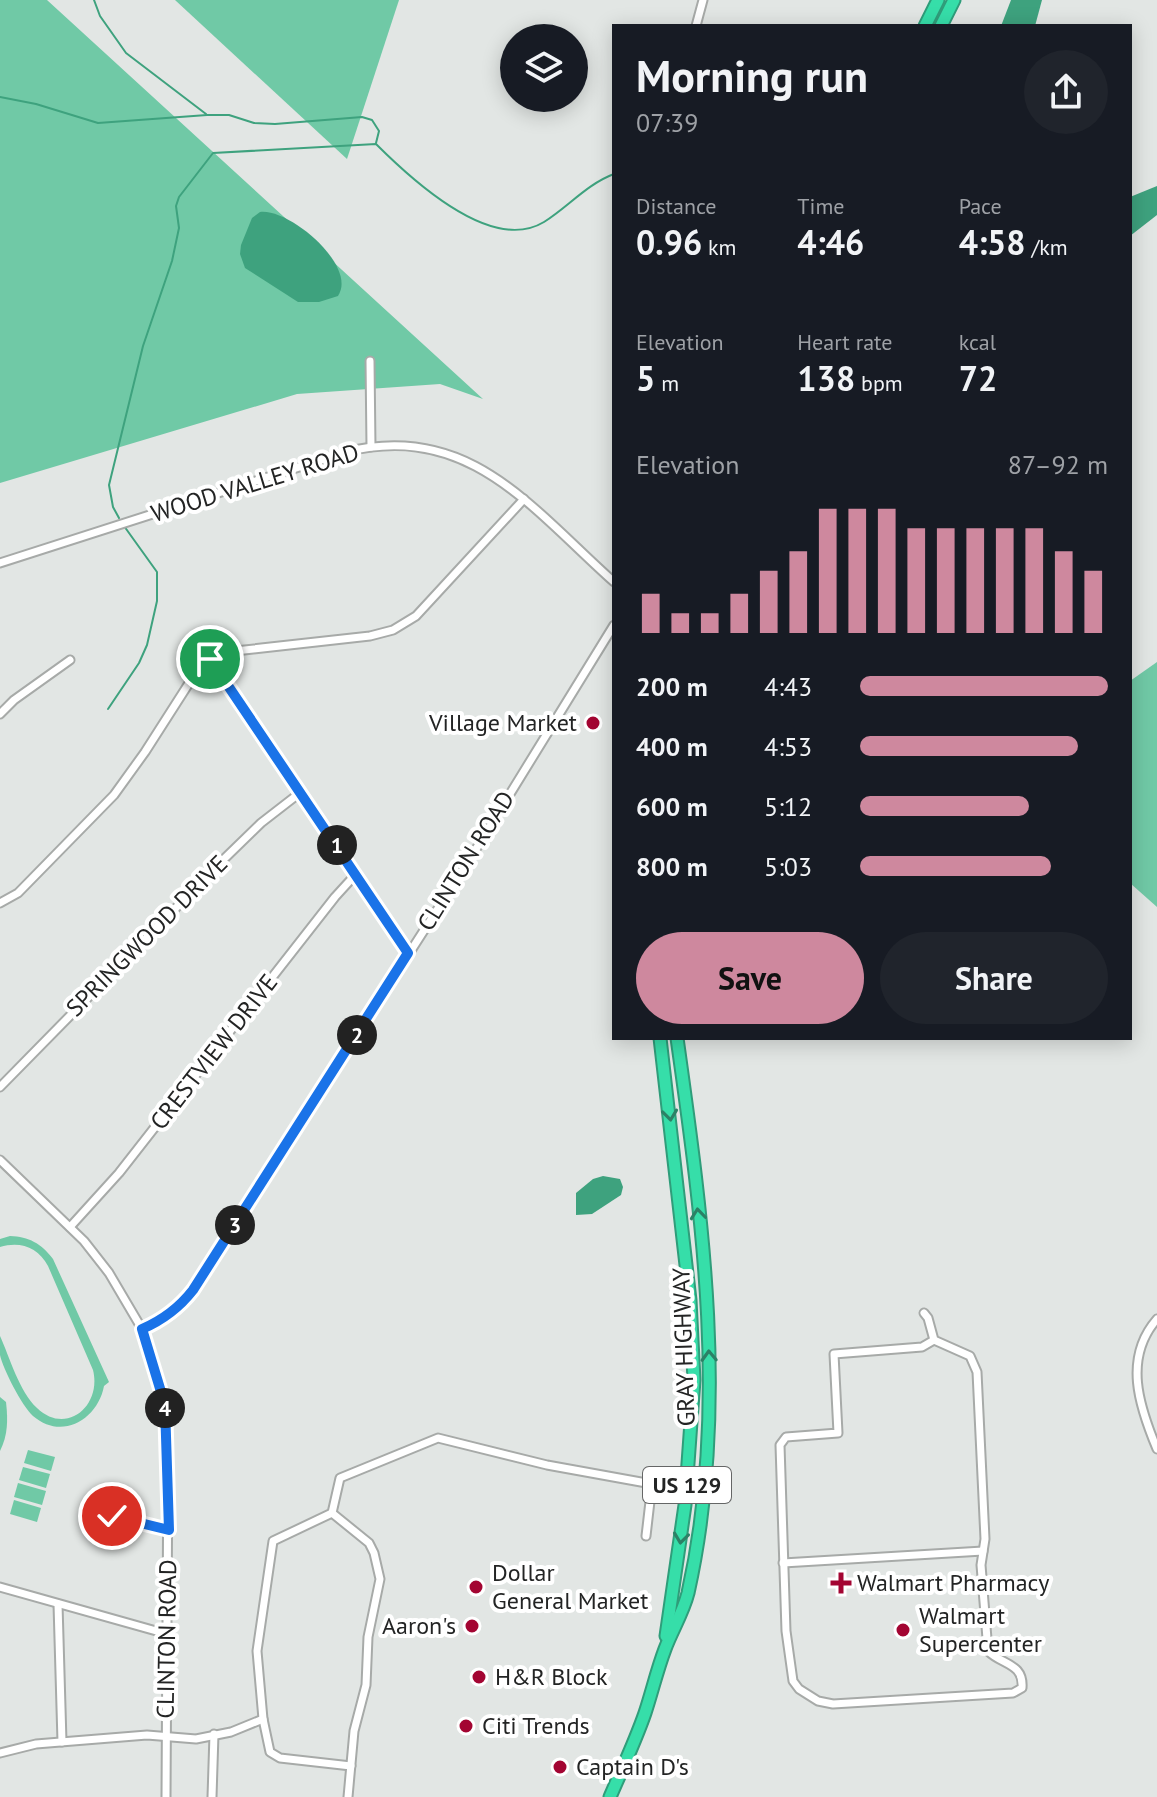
<!DOCTYPE html>
<meta charset="utf-8">
<style>
:root{--surface:#171b24;--page:#20242c;--text:#f1f3f6;--muted:#9ea1a6;--accent:#ce889e}
body{margin:0;font-family:"PT Sans",sans-serif;background:var(--page);color:var(--text);height:100vh;display:flex;flex-direction:column;font-size:30px;white-space:nowrap}
*{box-sizing:border-box;margin:0}
p{font-size:26px;color:var(--muted)}
.icon{flex:none;width:44px;height:44px;fill:none;stroke:currentColor;stroke-width:2;stroke-linecap:round;stroke-linejoin:round}
.map{position:relative;flex:1;overflow:hidden}
.drawer{position:absolute;left:612px;top:24px;width:520px;height:1016px;display:flex;flex-direction:column;background:var(--surface);border-radius:0px;box-shadow:0 4px 20px #0003}
.drawer>*{flex:none}
.controls{position:absolute;left:500px;top:24px;display:grid;gap:16px}
.controls a{display:grid;place-items:center;width:88px;height:88px;border-radius:50%;background:var(--surface);box-shadow:0 4px 20px #0003;font-size:40px}
.pin{position:absolute;display:grid;place-items:center;width:68px;height:68px;color:#fff;margin:-34px;border:4px solid #fff;border-radius:50%;box-shadow:0 2px 8px #0007}
.km{position:absolute;width:40px;height:40px;margin:-20px;border-radius:50%;background:#222;color:#fff;font-size:22px;line-height:40px;text-align:center}
.round{display:grid;place-items:center;flex:none;width:84px;height:84px;border-radius:42px;background:var(--page)}
.overview{display:flex;align-items:center;justify-content:space-between;height:136px;padding:0 24px}
h1{font-size:44px;font-weight:600;line-height:60px}
.stats{display:grid;grid-template-columns:repeat(3,1fr);gap:12px;height:136px;padding:8px 24px}
.stats div{display:grid;align-content:center}
.stats b{font-size:34px;font-weight:600}
.stats small{font-size:22px;font-weight:400}
.stats p{font-size:22px}
.chart{height:224px;padding:16px 24px}
.chart p{display:flex;justify-content:space-between}
.chart svg{width:100%;height:144px;margin-top:8px;stroke:var(--accent);stroke-width:6}
.button{display:flex;gap:16px;margin-top:auto;padding:16px 24px}
.button a{flex:1;height:92px;border-radius:48px;background:var(--accent);color:#111;font-size:32px;font-weight:600;line-height:92px;text-align:center}
.button a+a{background:var(--page);color:var(--text)}
ul{padding:0 24px;list-style:none;font-size:26px}
li{display:grid;grid-template-columns:128px 96px 1fr;align-items:center;height:60px}
li i{height:20px;border-radius:10px;background:var(--accent)}
.map>svg:first-child{display:block}
.green{fill:#70c9a6}
.water{fill:#3ea27e}
.lines{fill:none;stroke-linecap:round;stroke-linejoin:round}
.stream{stroke:#3ea27e;stroke-width:2}
.minor-casing{stroke:#a7aaa8;stroke-width:11}
.highway-casing{stroke:#2f9d7a;stroke-width:15}
.minor{stroke:#fff;stroke-width:7}
.highway{stroke:#36dea9;stroke-width:11}
.oneway{stroke:#2c8166}
.route-casing{stroke:#fff;stroke-width:16}
.route{stroke:#1a73e8;stroke-width:10}
.poi-dot{fill:#a30532;stroke:#fff;stroke-width:3}
.labels{text-anchor:middle;stroke-width:8;stroke-linejoin:round;paint-order:stroke}
.shield{fill:#fff;stroke:#656666;stroke-width:2}
.shield-label{font-size:22px;font-weight:bold;fill:#232424}
.street-label{font-size:24px;fill:#232424;stroke:#fff}
.poi-label{font-size:24px;fill:#232424;stroke:#fff;text-anchor:start}
</style>
<div class="map">
<svg width="1157" height="1797" viewBox="0 0 1157 1797">
<rect width="100%" height="100%" fill="#e2e6e4"/>
<g class="green">
<polygon points="0,0 47,0 483,399 440,384 297,394 0,483"/>
<polygon points="175,0 399,0 347,159"/>
<polygon points="1157,662 1157,907 1130,883 1130,681"/>
<path d="M10,1236C29,1237 41,1243 53,1259L109,1382L104,1386C98,1419 62,1441 33,1416C22,1406 3,1369 0,1355C0,1349 0,1342 0,1336C10,1358 19,1391 37,1408C66,1436 102,1406 93,1370L48,1266C38,1247 20,1241 0,1247V1239Z"/>
<path d="M0,1397L6,1402C8,1420 8,1435 0,1451Z"/>
<polygon points="28,1450 55,1457 51,1471 24,1463"/>
<polygon points="23,1467 50,1474 46,1488 19,1480"/>
<polygon points="18,1483 46,1491 42,1505 14,1497"/>
<polygon points="14,1500 41,1508 37,1522 10,1514"/>
</g>
<g class="water">
<polygon points="1011,0 1042,0 1035,26 1001,26"/>
<polygon points="1157,186 1157,215 1130,236 1130,197"/>
<path d="M260,212C289,208 358,266 338,296L319,302H298L245,268L240,254L241,245L252,218Z"/>
<polygon points="603,1176 620,1179 623,1187 621,1195 592,1214 576,1215 576,1193 593,1179"/>
</g>
<g class="lines">
<g class="stream">
<polyline points="94,0 100,16 126,53 206,114"/>
<polyline points="0,97 36,104 98,123 207,115 229,115 254,123 275,124 362,117 372,120 379,131 376,143"/>
<path d="M119,518L113,507L109,485L143,346L172,261L179,228L176,206L179,197L213,153L376,144C411,179 491,254 544,222C568,207 587,184 614,174"/>
<polyline points="108,709 139,663 147,645 157,601 157,572 124,526"/>
</g>
<defs>
<g id="minor">
<polyline points="696,26 703,0"/>
<polyline points="370,361 371,447"/>
<path d="M0,563L346,452C469,421 532,509 614,582"/>
<polyline points="210,659 408,953"/>
<polyline points="0,714 14,700 70,660"/>
<polyline points="0,903 18,893 114,795 145,752 200,666 226,652 370,636 393,630 416,616 524,499"/>
<polyline points="0,1087 224,859 261,823 301,792"/>
<polyline points="0,1160 84,1241 109,1273 142,1329 162,1390 168,1448 166,1797"/>
<polyline points="70,1227 119,1173 335,897 356,874"/>
<path d="M924,1313L928,1318L934,1340L970,1356L977,1372L985,1539L981,1565L988,1651C1002,1665 1024,1663 1022,1688L1013,1693L833,1704L818,1701L799,1689L793,1681L786,1631L780,1445L786,1437L838,1433L834,1354L922,1347L934,1340"/>
<path d="M1157,1319C1123,1358 1139,1406 1157,1449"/>
<path d="M142,1329C163,1320 179,1308 193,1290L473,854L614,625"/>
<polyline points="94,1511 169,1530"/>
<polyline points="332,1513 369,1543 374,1553 380,1579 368,1637 366,1685 354,1731 348,1797"/>
<polyline points="783,1563 983,1551"/>
<polyline points="0,1587 167,1634"/>
<polyline points="58,1604 62,1742"/>
<polyline points="0,1753 36,1744 147,1735 196,1739 231,1732 263,1719"/>
<polyline points="351,1766 280,1758 270,1752 263,1719 257,1651 273,1541 332,1513 340,1478 438,1438 547,1465 652,1484 646,1536"/>
<polyline points="212,1797 214,1734"/>
</g>
<g id="highway">
<polyline points="925,26 938,0"/>
<polyline points="941,26 954,0"/>
<polyline points="660,1038 690,1300 694,1380 685,1505 666,1636"/>
<path d="M610,1797C622,1769 635,1742 645,1713C652,1692 657,1670 665,1649C672,1630 683,1613 688,1593C729,1410 703,1222 677,1038"/>
</g>
</defs>
<use href="#minor" class="minor-casing"/>
<use href="#highway" class="highway-casing"/>
<use href="#minor" class="minor"/>
<use href="#highway" class="highway"/>
</g>
<defs><path id="oneway-chevron" d="M-2-3.5L2.5 0L-2 3.5" fill="none" stroke-width="1.6" stroke-linecap="round" stroke-linejoin="round" transform="scale(2)"/></defs>
<g class="oneway">
<use href="#oneway-chevron" transform="translate(670 1115) rotate(83)"/>
<use href="#oneway-chevron" transform="translate(698 1214) rotate(-96)"/>
<use href="#oneway-chevron" transform="translate(709 1356) rotate(-92)"/>
<use href="#oneway-chevron" transform="translate(681 1538) rotate(97)"/>
</g>
<g class="lines">
<defs>
<path id="route" d="M112,1516L169,1530L165,1405L142,1329C163,1320 179,1308 193,1290L408,953L210,659"/>
</defs>
<use href="#route" class="route-casing"/>
<use href="#route" class="route"/>
</g>
<g class="poi-dot">
<circle cx="593" cy="723" r="8"/>
<path d="M837 1571h8v8h8v8h-8v8h-8v-8h-8v-8h8z"/>
<circle cx="476" cy="1587" r="8"/>
<circle cx="472" cy="1626" r="8"/>
<circle cx="903" cy="1630" r="8"/>
<circle cx="479" cy="1677" r="8"/>
<circle cx="466" cy="1726" r="8"/>
<circle cx="560" cy="1767" r="8"/>
</g>
<g class="labels">
<rect class="shield" x="643" y="1467" width="88" height="36" rx="6"/>
<g class="shield-label">
<text x="687" y="1493">US 129</text>
</g>
<g class="street-label">
<text transform="translate(255 483) rotate(-17)" y="8">WOOD VALLEY ROAD</text>
<text transform="translate(466 861) rotate(-58)" y="8">CLINTON ROAD</text>
<text transform="translate(147 936) rotate(-45)" y="8">SPRINGWOOD DRIVE</text>
<text transform="translate(214 1052) rotate(-52)" y="8">CRESTVIEW DRIVE</text>
<text transform="translate(684 1347) rotate(-92)" y="8">GRAY HIGHWAY</text>
<text transform="translate(167 1639) rotate(-89)" y="8">CLINTON ROAD</text>
</g>
<g class="poi-label">
<text x="577" y="731" text-anchor="end">Village Market</text>
<text x="492" y="1581">Dollar<tspan x="492" dy="28">General Market</tspan></text>
<text x="857" y="1591">Walmart Pharmacy</text>
<text x="919" y="1624">Walmart<tspan x="919" dy="28">Supercenter</tspan></text>
<text x="456" y="1634" text-anchor="end">Aaron's</text>
<text x="495" y="1685">H&amp;R Block</text>
<text x="482" y="1734">Citi Trends</text>
<text x="576" y="1775">Captain D's</text>
</g>
</g>
</svg>
<div class="controls">
<a><svg class="icon" aria-label="layers" viewBox="0 0 24 24"><path d="M12 4l9 5-9 5-9-5zM3 14l9 5 9-5"/></svg></a>
</div>
<div class="pin" style="left:210px;top:659px;background:#1e9e55"><svg class="icon" aria-label="arrive" viewBox="0 0 24 24"><path d="M6 21V4h12l-3 4 3 4H6"/></svg></div>
<div class="pin" style="left:112px;top:1516px;background:#d93025"><svg class="icon" aria-label="check" viewBox="0 0 24 24"><path d="M5 12l5 5 9-10"/></svg></div>
<b class="km" style="left:337px;top:845px">1</b>
<b class="km" style="left:357px;top:1035px">2</b>
<b class="km" style="left:235px;top:1225px">3</b>
<b class="km" style="left:165px;top:1408px">4</b>
<section class="drawer">
<div class="overview"><div><h1>Morning run</h1><p>07:39</p></div><a class="round"><svg class="icon" aria-label="share" viewBox="0 0 24 24"><path d="M12 15V3M7 8l5-5 5 5M5 13v7h14v-7"/></svg></a></div>
<div class="stats">
<div><p>Distance</p><b>0.96<small> km</small></b></div>
<div><p>Time</p><b>4:46</b></div>
<div><p>Pace</p><b>4:58<small> /km</small></b></div>
</div>
<div class="stats">
<div><p>Elevation</p><b>5<small> m</small></b></div>
<div><p>Heart rate</p><b>138<small> bpm</small></b></div>
<div><p>kcal</p><b>72</b></div>
</div>
<div class="chart"><p><span>Elevation</span>87–92 m</p>
<svg viewBox="0 0 160 44" preserveAspectRatio="none"><path d="M5 44V32M15 44V38M25 44V38M35 44V32M45 44V25M55 44V19M65 44V6M75 44V6M85 44V6M95 44V12M105 44V12M115 44V12M125 44V12M135 44V12M145 44V19M155 44V25"/></svg>
</div>
<ul>
<li><b>200 m</b>4:43<i style="width:100%"></i></li>
<li><b>400 m</b>4:53<i style="width:88%"></i></li>
<li><b>600 m</b>5:12<i style="width:68%"></i></li>
<li><b>800 m</b>5:03<i style="width:77%"></i></li>
</ul>
<div class="button"><a>Save</a><a>Share</a></div>
</section>
</div>
